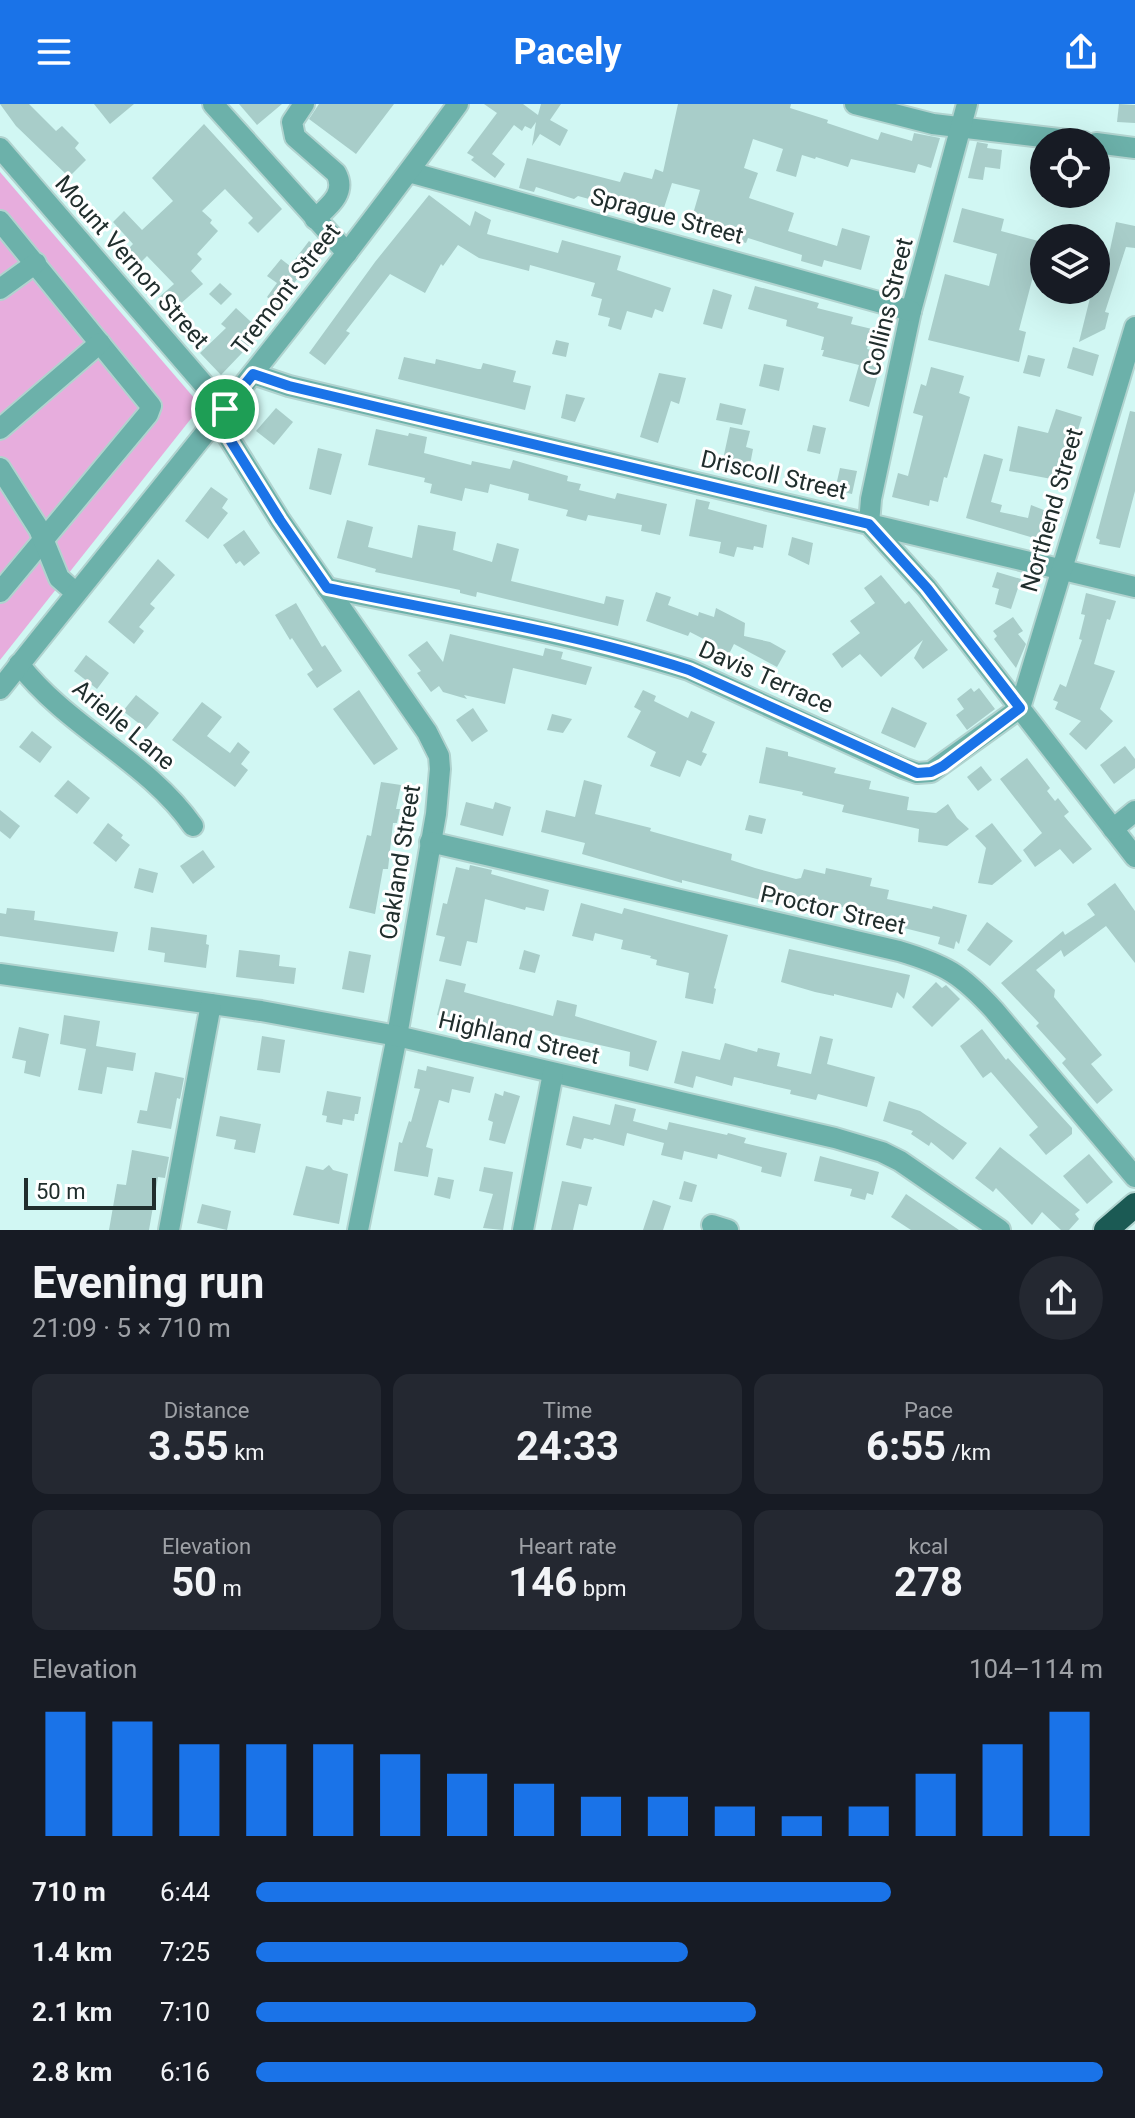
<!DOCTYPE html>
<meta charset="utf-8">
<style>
:root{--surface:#171b24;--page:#242831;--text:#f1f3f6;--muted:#9ea1a6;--accent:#1a73e8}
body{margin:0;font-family:Roboto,sans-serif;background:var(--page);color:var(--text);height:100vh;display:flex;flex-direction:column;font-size:30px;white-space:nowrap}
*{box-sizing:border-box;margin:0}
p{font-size:26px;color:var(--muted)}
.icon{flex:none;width:44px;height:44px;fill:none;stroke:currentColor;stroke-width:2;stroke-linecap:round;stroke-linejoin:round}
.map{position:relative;height:1126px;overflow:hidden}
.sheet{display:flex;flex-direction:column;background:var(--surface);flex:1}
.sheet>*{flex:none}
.controls{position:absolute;left:1030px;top:24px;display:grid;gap:16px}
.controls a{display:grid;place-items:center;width:80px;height:80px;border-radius:50%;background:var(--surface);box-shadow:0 8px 32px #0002;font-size:40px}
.scale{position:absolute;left:24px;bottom:20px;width:132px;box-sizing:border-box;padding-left:8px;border:4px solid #202e2d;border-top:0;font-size:22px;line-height:28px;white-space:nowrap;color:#202e2d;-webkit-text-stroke:6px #fff;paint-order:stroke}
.pin{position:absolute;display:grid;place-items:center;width:68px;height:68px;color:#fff;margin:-34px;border:4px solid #fff;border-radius:50%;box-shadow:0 2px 8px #0007}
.round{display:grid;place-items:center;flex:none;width:84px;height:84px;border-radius:42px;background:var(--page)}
.head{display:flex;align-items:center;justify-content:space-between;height:136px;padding:0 32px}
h1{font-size:44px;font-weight:700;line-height:60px}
.metrics{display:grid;grid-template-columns:repeat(3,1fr);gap:12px;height:136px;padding:8px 32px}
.metrics div{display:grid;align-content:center;border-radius:16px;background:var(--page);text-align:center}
.metrics b{font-size:40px;font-weight:700}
.metrics small{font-size:22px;font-weight:400}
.metrics p{font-size:22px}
.chart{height:224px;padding:16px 32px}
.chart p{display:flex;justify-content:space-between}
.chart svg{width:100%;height:144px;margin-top:8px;stroke:var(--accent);stroke-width:6}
ul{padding:0 32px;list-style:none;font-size:26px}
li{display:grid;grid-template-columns:128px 96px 1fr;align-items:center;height:60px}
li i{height:20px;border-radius:10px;background:var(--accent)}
header{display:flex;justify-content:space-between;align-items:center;height:104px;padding:0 32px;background:var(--accent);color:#fff;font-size:36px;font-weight:700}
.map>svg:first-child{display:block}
.green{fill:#e7addd}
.building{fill:#a8cdc9}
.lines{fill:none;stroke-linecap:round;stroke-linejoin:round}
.minor-casing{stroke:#b1d3cf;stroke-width:24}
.highway-casing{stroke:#b1d3cf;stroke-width:28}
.minor{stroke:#6cb1aa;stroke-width:20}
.highway{stroke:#1b5a54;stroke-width:24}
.route-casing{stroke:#fff;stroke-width:16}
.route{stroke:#1a73e8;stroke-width:10}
.labels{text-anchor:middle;stroke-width:6;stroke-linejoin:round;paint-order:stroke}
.street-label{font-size:24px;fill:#202e2d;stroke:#fff}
</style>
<header><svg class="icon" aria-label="menu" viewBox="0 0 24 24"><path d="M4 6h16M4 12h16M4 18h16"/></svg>Pacely<svg class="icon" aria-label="share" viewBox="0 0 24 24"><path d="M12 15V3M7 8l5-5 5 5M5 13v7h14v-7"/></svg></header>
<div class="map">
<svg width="1135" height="1126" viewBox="0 0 1135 1126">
<rect width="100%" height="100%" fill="#d1f7f3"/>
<polygon class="green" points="0,68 201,302 0,556"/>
<g class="building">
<polygon points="0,0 29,0 56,27 62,22 79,39 75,44 86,56 69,73 16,22"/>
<polygon points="94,0 134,0 110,20"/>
<polygon points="239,0 282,0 257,21"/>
<polygon points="319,0 394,0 356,50 309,15"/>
<polygon points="484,0 523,0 538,11 541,0 561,0 550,16 568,26 560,42 540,30 532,42 536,18 531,25 525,22 522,27 514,21 492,50 505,60 495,74 471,56 474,53 467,49 497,9"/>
<polygon points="678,0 791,0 790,4 828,16 827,19 878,36 881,28 912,37 914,29 940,34 931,64 918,60 915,69 851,55 848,63 816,53 815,55 802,51 796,73 776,67 783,45 753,35 744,64 758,69 749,94 794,109 788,127 837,142 842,124 870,132 861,166 824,156 822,163 801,157 802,151 748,134 746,139 708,128 707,133 688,127 700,86 672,79 663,107 591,87 589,95 578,92 574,95 536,83 534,88 519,84 527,54 620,78 624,68 652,75 655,65 663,68"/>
<polygon points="1119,0 1135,1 1135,19 1117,18"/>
<polygon points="204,20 282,105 258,129 248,119 253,114 225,85 202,107 212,116 210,119 218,127 197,150 202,155 191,167 203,180 171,208 158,194 174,180 147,152 135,164 122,151 133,140 113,118 124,107 142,126 173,97 152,74"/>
<polygon points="977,38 988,40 987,44 1002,46 1000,65 985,63 983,76 968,74"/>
<polygon points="429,91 470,122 475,107 491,116 487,130 558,149 562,136 621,152 617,166 671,184 663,208 655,205 652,214 627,207 621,226 608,222 610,214 598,211 602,195 591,192 595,179 530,161 529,167 479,154 458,141 443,162 441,160 425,189 390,170 346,227 350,229 325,261 309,249 375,158"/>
<polygon points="962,104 1004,115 1001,127 1042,138 1019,226 1026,228 1019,258 928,236 945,170 989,182 997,150 953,138"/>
<polygon points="1116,118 1135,122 1135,144 1126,143 1105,208 1109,209 1105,225 1079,238 1092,186 1096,186 1096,152 1108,155"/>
<polygon points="309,137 324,149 309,168 305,165 277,201 267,193 277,179 267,172 281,155 290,162"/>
<polygon points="220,179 232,190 221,201 209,190"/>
<polygon points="755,182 819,199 817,204 853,213 851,220 872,225 867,245 884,249 869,303 849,297 859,261 822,252 824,246 821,246 824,233 786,222 787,216 748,205"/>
<polygon points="713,185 732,191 722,225 703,220"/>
<polygon points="236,204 262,228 221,271 200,249 226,224 221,220"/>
<polygon points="556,236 569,239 566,253 552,250"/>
<polygon points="1073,243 1099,251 1093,272 1067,264"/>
<polygon points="1028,251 1045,255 1040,273 1023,269"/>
<polygon points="404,253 435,260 436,255 478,265 481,265 483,259 516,267 513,278 531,282 525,306 398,275"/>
<polygon points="764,260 784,264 779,287 759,282"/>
<polygon points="931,263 964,272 959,289 970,293 947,374 944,373 938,398 930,396 929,402 892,393 898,369 908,372 923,312 913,309 921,280 926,282"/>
<polygon points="659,269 686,274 679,300 671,297 658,339 640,333"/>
<polygon points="566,290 585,294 575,318 561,314"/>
<polygon points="720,299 746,305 742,321 716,316"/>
<polygon points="276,304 293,318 274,341 256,327"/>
<polygon points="1056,305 1082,313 1075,336 1070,334 1062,377 1009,367 1018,322 1048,329"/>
<polygon points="1130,307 1135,308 1135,387 1120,444 1099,440 1100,436 1096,434"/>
<polygon points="813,321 826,324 820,350 807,347"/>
<polygon points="730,323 750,327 746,343 753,345 749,366 722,360"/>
<polygon points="376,325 408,332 409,329 427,333 424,349 471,361 472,357 510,365 513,356 568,372 567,377 581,380 579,386 615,395 617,389 667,400 660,431 641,427 642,421 588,411 586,417 566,412 568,406 528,396 529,390 490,380 488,389 465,384 462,397 430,389 432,380 424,378 425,374 368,361"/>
<polygon points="318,344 342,350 331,391 309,385"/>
<polygon points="984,350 1003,355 991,398 1002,401 1000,408 1028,414 1031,401 1059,412 1051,439 966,414"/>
<polygon points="840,364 857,367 852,390 835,386"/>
<polygon points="211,383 228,395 222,404 228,409 208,435 185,417"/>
<polygon points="696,395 710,398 708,405 767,421 763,444 754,442 753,446 737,443 734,453 719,449 721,438 689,432"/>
<polygon points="347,416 373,423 368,443 412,454 418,421 456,428 453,446 492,458 497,439 519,445 511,477 604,500 606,492 624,496 618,522 477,488 476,493 460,489 460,486 375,468 376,465 337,454"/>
<polygon points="244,426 260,449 244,462 240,457 236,460 223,441"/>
<polygon points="792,433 813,439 809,461 788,451"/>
<polygon points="158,455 175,471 150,500 155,504 139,523 144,527 134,540 108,518"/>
<polygon points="997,468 1021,475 1011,505 995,500 999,485 992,483"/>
<polygon points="881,471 905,500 909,497 948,546 923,565 914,554 923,536 881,573 860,550 842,564 832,550 860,529 850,517 875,499 864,484"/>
<polygon points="656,488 671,493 668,501 698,512 699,508 714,513 716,504 745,519 744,532 770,538 786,547 777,563 734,540 728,552 715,545 717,542 690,528 688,532 646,517"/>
<polygon points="1086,489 1116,497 1110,516 1107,515 1094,560 1115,567 1100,605 1113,617 1086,646 1069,630 1081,617 1055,605 1058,598 1053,596 1060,580 1066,583 1082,536 1079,535 1085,511 1081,510"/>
<polygon points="296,499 322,543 325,541 342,567 317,584 307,570 313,566 292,534 290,536 275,511"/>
<polygon points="1013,513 1023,527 1018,530 1026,540 1016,564 994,535 997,532 993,527"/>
<polygon points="450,530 543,552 545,544 563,548 561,555 592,563 586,581 513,564 505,600 464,591 467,595 443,588 439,582 431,588 417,569 421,567 408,551 427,537 443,558"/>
<polygon points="86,551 109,569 97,585 74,567"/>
<polygon points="971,584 974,588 979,584 995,605 967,626 956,611 964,605 957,595"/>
<polygon points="359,586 398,645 374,661 333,605"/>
<polygon points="643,586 656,592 654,597 688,614 691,607 715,618 702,648 707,650 701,662 687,656 680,673 650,662 656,648 627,633 641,607 634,603"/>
<polygon points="136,591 159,609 146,625 123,607"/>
<polygon points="202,598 222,613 207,632 230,649 238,638 250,648 241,660 248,666 235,683 172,636"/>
<polygon points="892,603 927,619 915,644 881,629"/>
<polygon points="473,604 488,627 472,638 456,616"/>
<polygon points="552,610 572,615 563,629 547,626"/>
<polygon points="32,627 52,643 40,659 19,643"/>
<polygon points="1125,642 1135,655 1135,664 1114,680 1100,661"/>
<polygon points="766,643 788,648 788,652 836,664 834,669 871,677 869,685 909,693 907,706 936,709 948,700 957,714 969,725 947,742 918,738 919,725 842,708 844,701 802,691 803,688 759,679"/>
<polygon points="1027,654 1050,684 1047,687 1055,697 1058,694 1069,708 1064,712 1092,745 1073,760 1060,745 1035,763 1023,746 1042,729 1000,675"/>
<polygon points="981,662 992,676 978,687 967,673"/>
<polygon points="68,676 90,694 77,710 54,692"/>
<polygon points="584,676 602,681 595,710 651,724 650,727 732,750 731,756 755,764 796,775 801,774 804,765 825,770 826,764 872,774 870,782 889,786 887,795 932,805 933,802 967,811 959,840 956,837 954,845 938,840 940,833 900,823 901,817 834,801 833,805 806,799 804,807 682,776 682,779 582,750 585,739 541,728 546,706 575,713"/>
<polygon points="381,678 401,681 396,705 400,705 397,719 393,719 388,765 383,765 375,810 349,804 367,731 371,732"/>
<polygon points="466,698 493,705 495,698 511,703 503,732 460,721"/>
<polygon points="0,706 20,722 10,735 0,727"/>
<polygon points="749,711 766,715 762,730 745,726"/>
<polygon points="108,719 123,731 121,734 130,741 116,758 93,739"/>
<polygon points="992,719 1022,757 992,781 978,779 986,744 975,732"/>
<polygon points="203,746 215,763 193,780 180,762"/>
<polygon points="470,761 492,766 491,770 549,786 544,807 526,803 525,806 485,795 477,839 467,837 461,862 439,857 445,833 436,831 443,799 447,800 456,763 469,766"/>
<polygon points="139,764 158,769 153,789 134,784"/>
<polygon points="1115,779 1135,807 1135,859 1106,822 1064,853 1061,846 1036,866 1055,886 1054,893 1102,951 1091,960 1113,986 1097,1000 1062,959 1066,955 1036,922 1039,919 1001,879 1063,827 1065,831 1095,811 1087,800"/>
<polygon points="581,799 622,810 624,804 728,831 714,884 716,885 713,900 685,894 689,869 656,861 657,856 650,854 651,852 621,845 623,836 595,829 593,837 572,832"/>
<polygon points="7,804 35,807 34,816 118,828 114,848 0,832 0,809 6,810"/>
<polygon points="987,818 1013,837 990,862 967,846"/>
<polygon points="151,823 207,831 206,840 209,841 206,864 164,858 165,849 148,846"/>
<polygon points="789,845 910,871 904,895 897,888 892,904 834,890 834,892 815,888 781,878"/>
<polygon points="239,846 280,851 279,862 296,864 294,880 236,873"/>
<polygon points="524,846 540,851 535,869 519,865"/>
<polygon points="349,847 371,851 364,889 342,885"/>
<polygon points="446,875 466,880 464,888 553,912 557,896 577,901 575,912 657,937 648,967 629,962 630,948 535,926 532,941 437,911"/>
<polygon points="936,878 942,884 946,881 960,895 932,923 912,903"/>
<polygon points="64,911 100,917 96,942 136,949 133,967 107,963 102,990 78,986 86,945 60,940"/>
<polygon points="19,923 49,930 40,973 24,969 26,957 12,954"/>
<polygon points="982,925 1006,956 1008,954 1072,1024 1072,1030 1046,1051 1029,1031 1038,1023 991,968 983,974 960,942"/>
<polygon points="262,932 285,936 280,969 257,966"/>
<polygon points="820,932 833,935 827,960 875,973 867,1003 818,990 816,996 790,990 791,986 734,973 732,982 696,972 693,984 674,979 682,947 720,956 725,939 757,948 758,944 780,949 777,962 811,970"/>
<polygon points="427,962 474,973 470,989 452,985 449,999 439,996 426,1043 433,1045 428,1073 394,1067 399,1038 402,1039 409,1017 411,1018 420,985 414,984 418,965 426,967"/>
<polygon points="155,968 184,974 180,995 177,994 171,1025 137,1019 140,1006 147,1007"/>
<polygon points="327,987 361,993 358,1010 355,1010 354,1017 343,1015 342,1021 326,1018 327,1012 322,1011"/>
<polygon points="504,987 520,992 505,1040 489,1036 493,1018 488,1016 495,989 503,992"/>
<polygon points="889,997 920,1007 967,1039 953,1056 931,1038 929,1042 911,1030 913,1027 883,1017"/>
<polygon points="615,1000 636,1005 633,1017 667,1026 669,1018 727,1031 728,1029 746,1034 744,1039 787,1049 781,1073 761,1068 762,1063 718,1050 717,1055 684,1047 682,1056 661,1051 664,1039 627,1029 624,1042 594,1034 593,1036 584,1034 581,1045 566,1041 573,1012 610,1021"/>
<polygon points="220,1012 261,1020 255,1049 234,1045 236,1036 216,1032"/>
<polygon points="1000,1043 1080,1106 1075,1110 1079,1115 1069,1126 1061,1126 1042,1108 1032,1121 996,1084 993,1088 975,1074"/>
<polygon points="132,1046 169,1053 165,1074 158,1073 149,1126 109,1126 117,1080 126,1081"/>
<polygon points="1089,1050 1113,1078 1087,1100 1063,1072"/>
<polygon points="820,1052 879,1068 873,1091 867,1089 865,1096 850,1092 852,1085 814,1077"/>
<polygon points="329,1061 333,1066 348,1070 339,1120 293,1111 306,1062 323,1066"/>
<polygon points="484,1063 513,1068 503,1126 483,1124 493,1090 479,1087"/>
<polygon points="438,1073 454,1076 450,1095 434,1091"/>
<polygon points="562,1077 592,1083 587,1102 579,1100 573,1126 551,1126"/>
<polygon points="684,1077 697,1081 692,1098 679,1095"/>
<polygon points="906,1090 959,1126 911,1126 891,1113"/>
<polygon points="653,1096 671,1102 663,1126 643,1126"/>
<polygon points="202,1100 231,1107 227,1126 197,1119"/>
</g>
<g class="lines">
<defs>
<g id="minor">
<polyline points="213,0 347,149"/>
<path d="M304,0L292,18L295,33L336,69C347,89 329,102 315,115"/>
<polyline points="855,0 933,20 1084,38"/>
<polyline points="967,0 911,207 871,395 869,420 1135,483"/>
<polyline points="1096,39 1135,44"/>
<polyline points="0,44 225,305"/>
<polyline points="409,68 911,207"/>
<polyline points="0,117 151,302 148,310 0,488"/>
<polyline points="0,185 36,159"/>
<polyline points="253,270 289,282 869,420 927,484 1135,753"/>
<polyline points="217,315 280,416 427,628 439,652 440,665 436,710 397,932 358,1126"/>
<polyline points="0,325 100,239"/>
<polyline points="0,364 39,425 59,474 76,489"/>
<path d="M327,484C448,509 571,529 689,566L903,664L917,669L931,668L1020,604L1135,223"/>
<path d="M19,560C68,624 147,656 193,722"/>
<path d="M0,585C154,391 313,201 458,0"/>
<polyline points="1113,725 1135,707"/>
<path d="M430,738L899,847C946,861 961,870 994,906L1135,1073"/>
<polyline points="0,870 261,907 397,932 835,1034 882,1048 900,1057 1000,1126"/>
<polyline points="712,1121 728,1126"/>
<polyline points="169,1126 211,900"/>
<polyline points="523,1126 553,969"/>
</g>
<polyline id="highway" points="1106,1126 1135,1101"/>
</defs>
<use href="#minor" class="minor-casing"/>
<use href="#highway" class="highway-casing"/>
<use href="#minor" class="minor"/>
<use href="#highway" class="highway"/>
</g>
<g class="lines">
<defs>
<path id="route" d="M253,270L289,282L869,420L927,484L1020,604L943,662L931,668L917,669L689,566C572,528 448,509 327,484L280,416L217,315Z"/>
</defs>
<use href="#route" class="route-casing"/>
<use href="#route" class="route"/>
</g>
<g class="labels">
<g class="street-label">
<text transform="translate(667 112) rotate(15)" y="8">Sprague Street</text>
<text transform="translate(132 158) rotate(49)" y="8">Mount Vernon Street</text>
<text transform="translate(286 185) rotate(-52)" y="8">Tremont Street</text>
<text transform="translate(888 203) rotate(-76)" y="8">Collins Street</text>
<text transform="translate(774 371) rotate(13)" y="8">Driscoll Street</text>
<text transform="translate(1052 406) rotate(-74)" y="8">Northend Street</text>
<text transform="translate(766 573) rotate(24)" y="8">Davis Terrace</text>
<text transform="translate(124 621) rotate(40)" y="8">Arielle Lane</text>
<text transform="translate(400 758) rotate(-81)" y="8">Oakland Street</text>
<text transform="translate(833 806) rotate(13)" y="8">Proctor Street</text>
<text transform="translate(519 934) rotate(13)" y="8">Highland Street</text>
</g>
</g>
</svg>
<div class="controls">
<a><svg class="icon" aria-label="locate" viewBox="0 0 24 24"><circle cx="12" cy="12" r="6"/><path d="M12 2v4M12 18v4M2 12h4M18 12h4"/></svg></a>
<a><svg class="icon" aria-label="layers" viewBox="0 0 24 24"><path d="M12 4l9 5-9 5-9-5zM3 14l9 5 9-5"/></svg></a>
</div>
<div class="scale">50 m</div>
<div class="pin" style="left:225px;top:305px;background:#1e9e55"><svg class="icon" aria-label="arrive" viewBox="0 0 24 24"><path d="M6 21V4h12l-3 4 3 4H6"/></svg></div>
</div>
<section class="sheet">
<div class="head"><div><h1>Evening run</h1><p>21:09 · 5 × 710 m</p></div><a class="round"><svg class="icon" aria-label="share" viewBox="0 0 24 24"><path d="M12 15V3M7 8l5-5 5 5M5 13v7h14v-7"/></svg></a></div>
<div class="metrics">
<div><p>Distance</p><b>3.55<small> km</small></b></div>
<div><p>Time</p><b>24:33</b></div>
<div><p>Pace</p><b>6:55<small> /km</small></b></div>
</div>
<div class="metrics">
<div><p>Elevation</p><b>50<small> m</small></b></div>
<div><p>Heart rate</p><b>146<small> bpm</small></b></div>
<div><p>kcal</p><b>278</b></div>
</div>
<div class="chart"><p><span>Elevation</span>104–114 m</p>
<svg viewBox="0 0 160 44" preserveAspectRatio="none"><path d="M5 44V6M15 44V9M25 44V16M35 44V16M45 44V16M55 44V19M65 44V25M75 44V28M85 44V32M95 44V32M105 44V35M115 44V38M125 44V35M135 44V25M145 44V16M155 44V6"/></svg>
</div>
<ul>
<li><b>710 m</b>6:44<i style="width:75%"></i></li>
<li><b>1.4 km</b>7:25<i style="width:51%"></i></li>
<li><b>2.1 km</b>7:10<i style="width:59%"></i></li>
<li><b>2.8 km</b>6:16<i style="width:100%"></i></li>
</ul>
</section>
